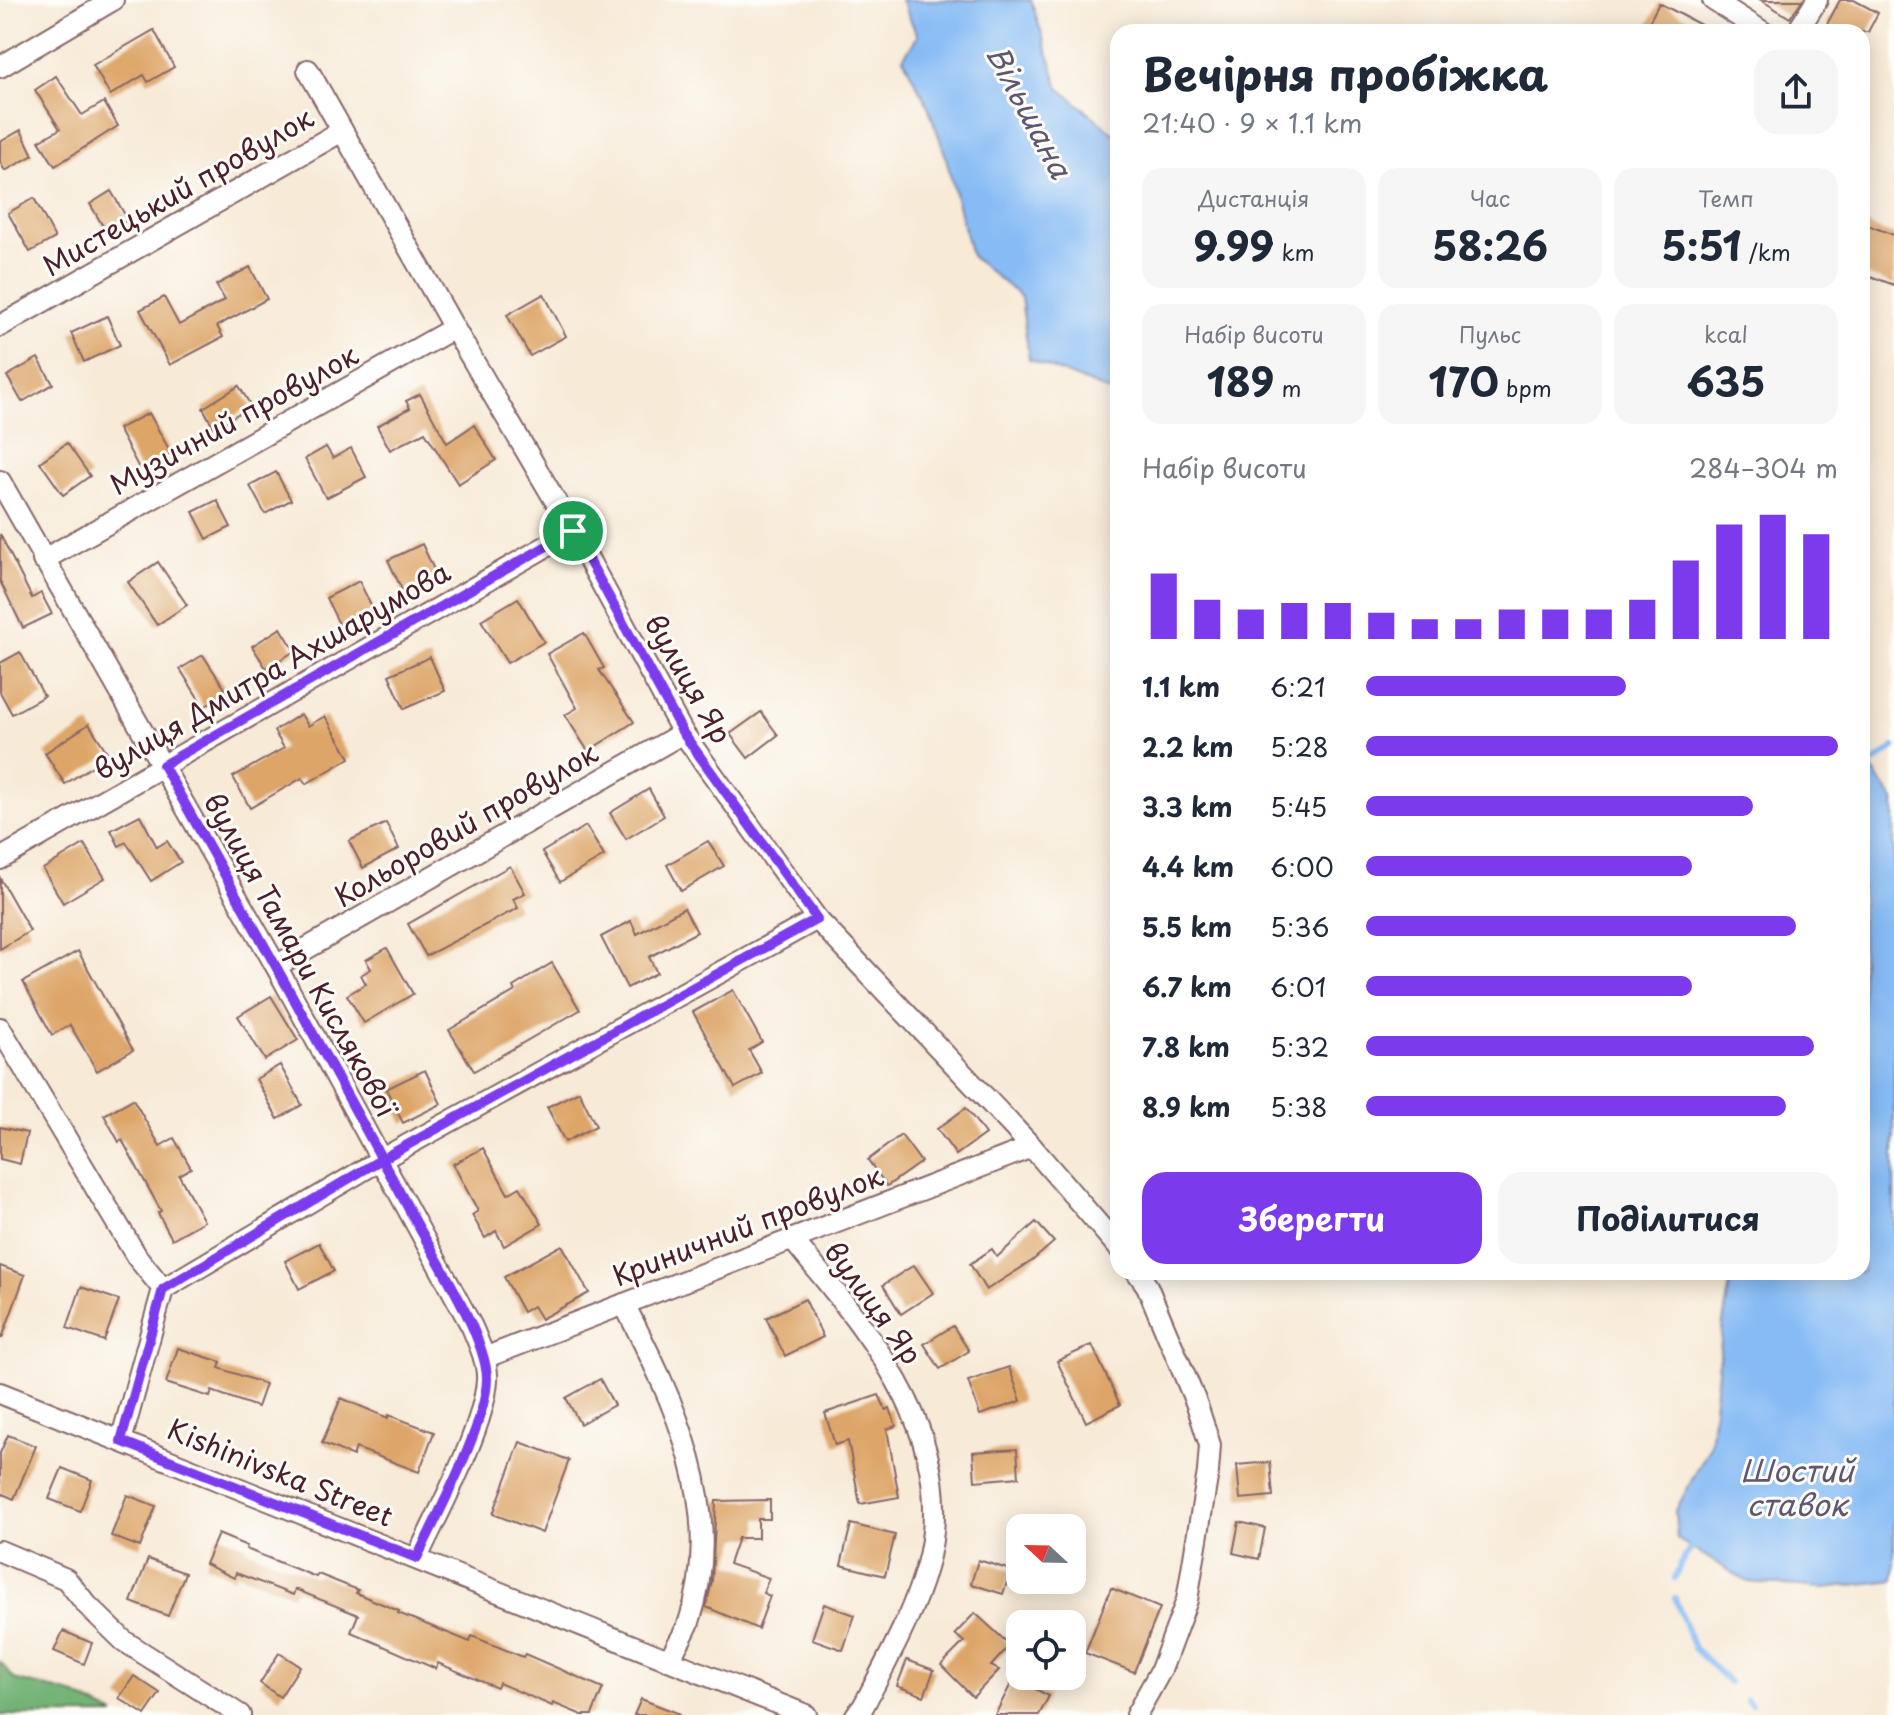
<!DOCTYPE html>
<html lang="uk">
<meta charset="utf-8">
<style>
:root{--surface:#fff;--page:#f6f6f7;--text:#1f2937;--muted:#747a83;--accent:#7c3aed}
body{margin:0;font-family:"Playpen Sans",sans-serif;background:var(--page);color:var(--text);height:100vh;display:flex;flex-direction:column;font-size:30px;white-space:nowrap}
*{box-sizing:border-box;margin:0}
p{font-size:26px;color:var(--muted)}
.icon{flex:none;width:44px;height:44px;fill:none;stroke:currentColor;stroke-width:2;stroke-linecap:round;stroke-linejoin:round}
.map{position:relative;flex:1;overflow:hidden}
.side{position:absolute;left:1110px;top:24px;width:760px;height:1256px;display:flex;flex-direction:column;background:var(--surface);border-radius:24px;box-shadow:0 4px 20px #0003}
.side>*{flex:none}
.needle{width:52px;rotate:292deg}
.fabs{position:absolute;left:1006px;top:1514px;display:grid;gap:16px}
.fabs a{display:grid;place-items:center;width:80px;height:80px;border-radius:16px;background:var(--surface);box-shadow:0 4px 20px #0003;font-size:40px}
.pin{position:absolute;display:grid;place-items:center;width:68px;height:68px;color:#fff;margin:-34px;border:4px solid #fff;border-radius:50%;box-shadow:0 2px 8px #0007}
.round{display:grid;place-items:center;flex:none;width:84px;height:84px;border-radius:24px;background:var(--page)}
.overview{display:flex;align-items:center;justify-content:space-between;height:136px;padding:0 32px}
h1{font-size:44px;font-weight:700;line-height:60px}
.figures{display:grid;grid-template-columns:repeat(3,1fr);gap:12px;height:136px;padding:8px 32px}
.figures div{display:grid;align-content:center;border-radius:20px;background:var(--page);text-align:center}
.figures b{font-size:40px;font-weight:700}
.figures small{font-size:22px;font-weight:400}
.figures p{font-size:22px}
.chart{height:224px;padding:16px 32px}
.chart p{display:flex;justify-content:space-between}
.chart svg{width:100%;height:144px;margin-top:8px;stroke:var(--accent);stroke-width:6}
.cta{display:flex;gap:16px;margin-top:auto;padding:16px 32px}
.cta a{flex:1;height:92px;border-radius:24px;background:var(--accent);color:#fff;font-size:32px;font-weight:700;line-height:92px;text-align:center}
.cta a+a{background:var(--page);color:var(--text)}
ul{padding:0 32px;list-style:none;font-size:26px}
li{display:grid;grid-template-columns:128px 96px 1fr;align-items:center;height:60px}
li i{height:20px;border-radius:10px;background:var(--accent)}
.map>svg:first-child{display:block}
.forest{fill:#72b376;stroke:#5e6950;stroke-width:2}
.water{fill:#86bbf5;stroke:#686d90;stroke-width:2}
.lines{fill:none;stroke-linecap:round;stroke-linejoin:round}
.stream{stroke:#86bbf5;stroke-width:6}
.building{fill:#dda568}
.minor-casing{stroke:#876667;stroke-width:24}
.minor{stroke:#fff;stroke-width:20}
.route-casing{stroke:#fff;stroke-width:16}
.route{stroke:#7c3aed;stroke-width:10}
.labels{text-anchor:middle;stroke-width:6;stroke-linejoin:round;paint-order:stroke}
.street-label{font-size:28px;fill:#4a1f2b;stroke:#fdfcf7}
.water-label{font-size:30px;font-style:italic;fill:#5f5672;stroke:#fdfcf7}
</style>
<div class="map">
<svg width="1894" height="1715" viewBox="0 0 1894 1715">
<rect width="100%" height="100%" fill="#fdfcf7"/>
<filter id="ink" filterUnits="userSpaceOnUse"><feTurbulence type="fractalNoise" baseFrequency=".0125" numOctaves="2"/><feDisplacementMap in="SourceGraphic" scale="16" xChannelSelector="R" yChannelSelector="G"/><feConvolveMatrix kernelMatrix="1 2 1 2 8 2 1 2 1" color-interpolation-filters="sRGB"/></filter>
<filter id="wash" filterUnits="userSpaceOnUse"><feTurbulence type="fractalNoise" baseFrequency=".006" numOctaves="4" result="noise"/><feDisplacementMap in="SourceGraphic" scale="32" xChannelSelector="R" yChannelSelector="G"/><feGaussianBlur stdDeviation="1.8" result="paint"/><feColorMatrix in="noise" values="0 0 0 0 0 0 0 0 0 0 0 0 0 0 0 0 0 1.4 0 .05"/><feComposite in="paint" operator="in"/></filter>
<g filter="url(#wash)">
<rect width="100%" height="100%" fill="#f7ead7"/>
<polygon class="forest" points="0,1661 14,1679 76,1695 115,1715 0,1715"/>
<g class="water">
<polygon points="901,0 1031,0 1059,88 1118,137 1118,395 1029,359 1021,297 971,256 945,154 928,106 903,58 918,36"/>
<polygon points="1862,755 1894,800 1894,1580 1824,1588 1748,1582 1677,1539 1675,1512 1710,1446 1723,1323 1732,1272 1862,1272"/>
</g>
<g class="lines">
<g class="stream">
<polyline points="1870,766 1894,747"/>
<polyline points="1675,1579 1680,1564 1695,1542"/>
<polyline points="1675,1598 1694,1648 1729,1682"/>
<polyline points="1747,1700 1751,1704"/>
</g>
</g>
<g id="blocks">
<g class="building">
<polygon points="1761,0 1802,0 1790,18"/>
<polygon points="1840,0 1854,0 1878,13 1868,32 1841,32 1827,24"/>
<polygon points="1659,3 1714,32 1644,32"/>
<polygon points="154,30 174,67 148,82 144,75 110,95 93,65"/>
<polygon points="56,76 82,115 104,102 118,126 55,166 39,141 60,129 35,90"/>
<polygon points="21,130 33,155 5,171 0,162 0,142"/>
<polygon points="111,191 128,220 107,233 90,204"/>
<polygon points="34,198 55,238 30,252 8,213"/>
<polygon points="1862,223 1894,235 1894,285 1862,273"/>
<polygon points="250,267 267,299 217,326 223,337 170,365 140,310 164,297 179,325 225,300 216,285"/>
<polygon points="544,294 566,336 530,356 507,315"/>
<polygon points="107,316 120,345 84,362 71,333"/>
<polygon points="38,358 53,384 22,402 7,376"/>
<polygon points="239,386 251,406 214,428 203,408"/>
<polygon points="420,394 447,443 474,425 496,460 458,484 425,432 390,450 377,426 410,408 406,401"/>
<polygon points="149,413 171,453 140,470 118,429"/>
<polygon points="67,443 90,476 63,495 40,462"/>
<polygon points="326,447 333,458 351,448 366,477 326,498 305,459"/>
<polygon points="276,472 291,500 265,514 250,486"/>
<polygon points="217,500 231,527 207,539 193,512"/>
<polygon points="0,534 32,598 41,593 52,614 23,628 0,581"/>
<polygon points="422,544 437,576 403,592 388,560"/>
<polygon points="158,562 187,605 157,625 128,582"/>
<polygon points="359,581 374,611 341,628 326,598"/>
<polygon points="518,598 544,642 507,663 481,620"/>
<polygon points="281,628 295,651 266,668 252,646"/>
<polygon points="584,633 604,668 599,670 634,722 588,751 565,715 577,708 547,654"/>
<polygon points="20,652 44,696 12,714 0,692 0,663"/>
<polygon points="203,655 227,692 204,707 180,669"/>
<polygon points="430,657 445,691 404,709 389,675"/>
<polygon points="761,712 778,735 748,758 730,734"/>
<polygon points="301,714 308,726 325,716 350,758 306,784 302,778 250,808 233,777 284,748 274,731"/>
<polygon points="89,724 109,755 65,784 45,753"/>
<polygon points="649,789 664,816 626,839 610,813"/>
<polygon points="140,815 157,847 167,841 181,862 151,881 126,842 119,846 111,830"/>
<polygon points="386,823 399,849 363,868 349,841"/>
<polygon points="586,826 604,856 560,882 542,852"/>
<polygon points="708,841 724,866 681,891 667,865"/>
<polygon points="84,844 105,878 63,903 43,869"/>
<polygon points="510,866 525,893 513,899 518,908 426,956 408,924"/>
<polygon points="0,878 30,931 0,949"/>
<polygon points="684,908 697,932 649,957 657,973 627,988 601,937 631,921 637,934"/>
<polygon points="387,948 413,994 364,1023 347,995 366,984 361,975 371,969 366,960"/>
<polygon points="78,951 133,1050 97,1071 70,1025 52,1035 23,982"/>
<polygon points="552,963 580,1010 474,1071 449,1030 515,991 513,987"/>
<polygon points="733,990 762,1042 749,1050 762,1073 735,1088 693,1012"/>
<polygon points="271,996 298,1040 265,1060 238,1016"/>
<polygon points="280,1065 302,1105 278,1119 256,1079"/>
<polygon points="425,1070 441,1104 403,1123 386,1089"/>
<polygon points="579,1091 596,1126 565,1142 547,1107"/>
<polygon points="133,1099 160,1146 174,1138 191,1168 179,1175 204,1221 172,1239 158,1213 161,1211 122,1140 119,1142 104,1115"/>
<polygon points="966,1108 985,1134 956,1155 937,1129"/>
<polygon points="0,1127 27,1133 20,1164 0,1159"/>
<polygon points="901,1135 921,1162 887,1186 868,1160"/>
<polygon points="483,1148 508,1194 520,1187 542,1224 504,1246 496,1231 485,1238 472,1215 478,1211 453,1164"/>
<polygon points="1036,1222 1054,1242 1032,1261 986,1290 970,1264 992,1249 997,1257"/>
<polygon points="319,1243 334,1271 299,1289 285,1261"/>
<polygon points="562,1245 589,1293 541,1319 533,1306 523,1312 504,1277"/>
<polygon points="914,1265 933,1293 901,1314 883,1285"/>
<polygon points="0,1266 25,1275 2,1338 0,1338"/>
<polygon points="81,1287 119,1300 104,1341 67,1328"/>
<polygon points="805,1299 823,1337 785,1356 766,1318"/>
<polygon points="953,1326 969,1351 940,1369 924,1344"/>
<polygon points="1092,1345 1120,1405 1086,1422 1057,1361"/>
<polygon points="178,1348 221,1362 219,1368 265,1384 257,1407 212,1391 210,1397 166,1383"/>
<polygon points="1009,1367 1021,1401 980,1415 968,1381"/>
<polygon points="600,1379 614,1405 580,1424 566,1398"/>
<polygon points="879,1395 886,1410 890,1408 896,1426 887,1429 899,1497 860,1504 848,1441 835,1445 825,1413"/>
<polygon points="341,1398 388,1418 389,1415 434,1432 419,1472 356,1448 353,1456 322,1443"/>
<polygon points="8,1435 36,1446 14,1499 0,1493 0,1453"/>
<polygon points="520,1442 569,1460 542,1533 493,1514"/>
<polygon points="1017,1449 1019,1477 975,1481 973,1452"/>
<polygon points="1270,1462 1273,1496 1240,1499 1237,1465"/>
<polygon points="62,1468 92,1480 80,1511 49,1499"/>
<polygon points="127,1495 156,1506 140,1547 111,1536"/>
<polygon points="770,1500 770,1519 758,1519 758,1538 738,1538 729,1564 769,1578 763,1593 770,1596 758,1629 706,1607 712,1581 716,1501"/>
<polygon points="1239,1522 1265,1528 1259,1559 1233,1553"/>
<polygon points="851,1524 895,1535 885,1576 841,1565"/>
<polygon points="218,1534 247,1546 246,1549 316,1577 318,1574 358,1590 356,1593 399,1611 398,1613 470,1642 472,1636 523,1657 525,1654 603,1688 592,1715 582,1715 553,1703 552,1706 499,1683 497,1688 438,1663 436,1669 351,1632 358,1615 295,1589 293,1595 236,1573 234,1578 205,1564"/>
<polygon points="148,1559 185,1573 168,1616 131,1602"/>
<polygon points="978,1560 1011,1570 1003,1594 971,1584"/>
<polygon points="1111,1588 1160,1608 1134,1672 1085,1653"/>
<polygon points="824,1604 855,1615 843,1650 812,1639"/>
<polygon points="975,1613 1010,1645 991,1666 999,1670 973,1697 941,1665 964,1642 955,1634"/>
<polygon points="63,1631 92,1643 84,1664 54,1651"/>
<polygon points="279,1653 300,1666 280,1697 260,1683"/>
<polygon points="907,1660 934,1670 924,1696 897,1686"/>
<polygon points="134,1676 160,1693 145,1715 119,1698"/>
<polygon points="1014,1678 1049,1696 1039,1715 995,1715"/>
<polygon points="641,1699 680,1714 679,1715 634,1715"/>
</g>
</g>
</g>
<g filter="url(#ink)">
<use href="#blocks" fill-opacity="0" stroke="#876667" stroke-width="2"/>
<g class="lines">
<defs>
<g id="minor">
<polyline points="1713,0 1763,32"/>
<polyline points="1797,32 1817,0"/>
<polyline points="0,67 113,0"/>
<polyline points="308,70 454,328 573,531 683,733 817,919 1032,1147 1118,1247"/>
<polyline points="0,326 342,131"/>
<path d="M0,481L276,966L472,1327C479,1344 488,1362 487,1380C484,1429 438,1512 417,1558"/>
<polyline points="43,560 454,328"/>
<polyline points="0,859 573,531"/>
<polyline points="276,966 683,733"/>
<polyline points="0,1028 137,1257 163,1289 121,1441"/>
<path d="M792,1239C868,1332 963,1438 926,1568C912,1617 886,1662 863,1707L856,1715"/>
<polyline points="163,1289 382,1159 817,919"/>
<path d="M624,1304C674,1401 727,1510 689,1622C684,1635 675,1648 669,1660"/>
<polyline points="484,1358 1032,1147"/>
<polyline points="0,1393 806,1715"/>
<polyline points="0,1551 66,1579 87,1605 124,1641 240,1715"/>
<polyline points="1136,1715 1161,1670 1187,1600 1208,1472 1210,1445 1197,1405 1147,1286 1137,1272"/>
</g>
</defs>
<use href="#minor" class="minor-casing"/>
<use href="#minor" class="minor"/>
</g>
</g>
<g class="lines" filter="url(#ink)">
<defs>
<path id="route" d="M573,531L163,765C247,914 331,1064 412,1215C433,1254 486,1336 487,1378C487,1423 437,1515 417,1558L121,1441L163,1289L382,1159L817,919L683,733L573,531"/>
</defs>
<use href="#route" class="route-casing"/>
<use href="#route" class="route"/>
</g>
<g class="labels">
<g class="street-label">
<text transform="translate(178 192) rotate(-30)" y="10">Мистецький провулок</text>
<text transform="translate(234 420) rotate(-29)" y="10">Музичний провулок</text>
<text transform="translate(272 671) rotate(-30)" y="10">вулиця Дмитра Ахшарумова</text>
<text transform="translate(688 679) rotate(60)" y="10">вулиця Яр</text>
<text transform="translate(466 825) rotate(-30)" y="10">Кольоровий провулок</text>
<text transform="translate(300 955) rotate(61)" y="10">вулиця Тамари Кислякової</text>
<text transform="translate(748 1226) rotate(-21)" y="10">Криничний провулок</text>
<text transform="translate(873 1303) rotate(54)" y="10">вулиця Яр</text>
<text transform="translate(280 1473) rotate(22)" y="10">Kishinivska Street</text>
</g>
<g class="water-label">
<text transform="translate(1028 112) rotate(62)" y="10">Вільшана</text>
<text x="1797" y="1482">Шостий<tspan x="1797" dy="34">ставок</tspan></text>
</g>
</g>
</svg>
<div class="fabs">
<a><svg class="needle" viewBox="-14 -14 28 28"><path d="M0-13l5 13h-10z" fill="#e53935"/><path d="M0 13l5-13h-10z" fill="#747a83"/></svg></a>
<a><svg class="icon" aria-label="locate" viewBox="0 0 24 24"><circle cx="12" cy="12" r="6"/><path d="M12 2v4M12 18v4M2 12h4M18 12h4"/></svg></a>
</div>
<div class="pin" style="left:573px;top:531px;background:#1e9e55"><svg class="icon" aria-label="arrive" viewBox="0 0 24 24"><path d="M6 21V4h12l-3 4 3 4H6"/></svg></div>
<section class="side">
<div class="overview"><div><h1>Вечірня пробіжка</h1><p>21:40 · 9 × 1.1 km</p></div><a class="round"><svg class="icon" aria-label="share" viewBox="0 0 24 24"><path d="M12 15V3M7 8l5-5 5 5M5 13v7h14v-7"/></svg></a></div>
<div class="figures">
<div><p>Дистанція</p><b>9.99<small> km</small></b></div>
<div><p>Час</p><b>58:26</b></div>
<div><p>Темп</p><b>5:51<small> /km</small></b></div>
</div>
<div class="figures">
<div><p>Набір висоти</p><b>189<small> m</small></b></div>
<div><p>Пульс</p><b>170<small> bpm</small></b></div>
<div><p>kcal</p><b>635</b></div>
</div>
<div class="chart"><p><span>Набір висоти</span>284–304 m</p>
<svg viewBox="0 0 160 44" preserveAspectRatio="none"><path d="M5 44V24M15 44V32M25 44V35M35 44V33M45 44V33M55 44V36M65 44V38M75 44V38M85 44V35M95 44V35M105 44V35M115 44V32M125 44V20M135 44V9M145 44V6M155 44V12"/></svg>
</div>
<ul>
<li><b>1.1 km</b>6:21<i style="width:55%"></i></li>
<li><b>2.2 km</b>5:28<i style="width:100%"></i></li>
<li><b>3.3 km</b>5:45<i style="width:82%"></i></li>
<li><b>4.4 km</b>6:00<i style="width:69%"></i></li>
<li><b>5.5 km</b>5:36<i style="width:91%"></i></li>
<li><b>6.7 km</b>6:01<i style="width:69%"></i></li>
<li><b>7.8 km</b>5:32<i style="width:95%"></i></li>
<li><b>8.9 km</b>5:38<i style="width:89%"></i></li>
</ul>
<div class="cta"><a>Зберегти</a><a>Поділитися</a></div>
</section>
</div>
